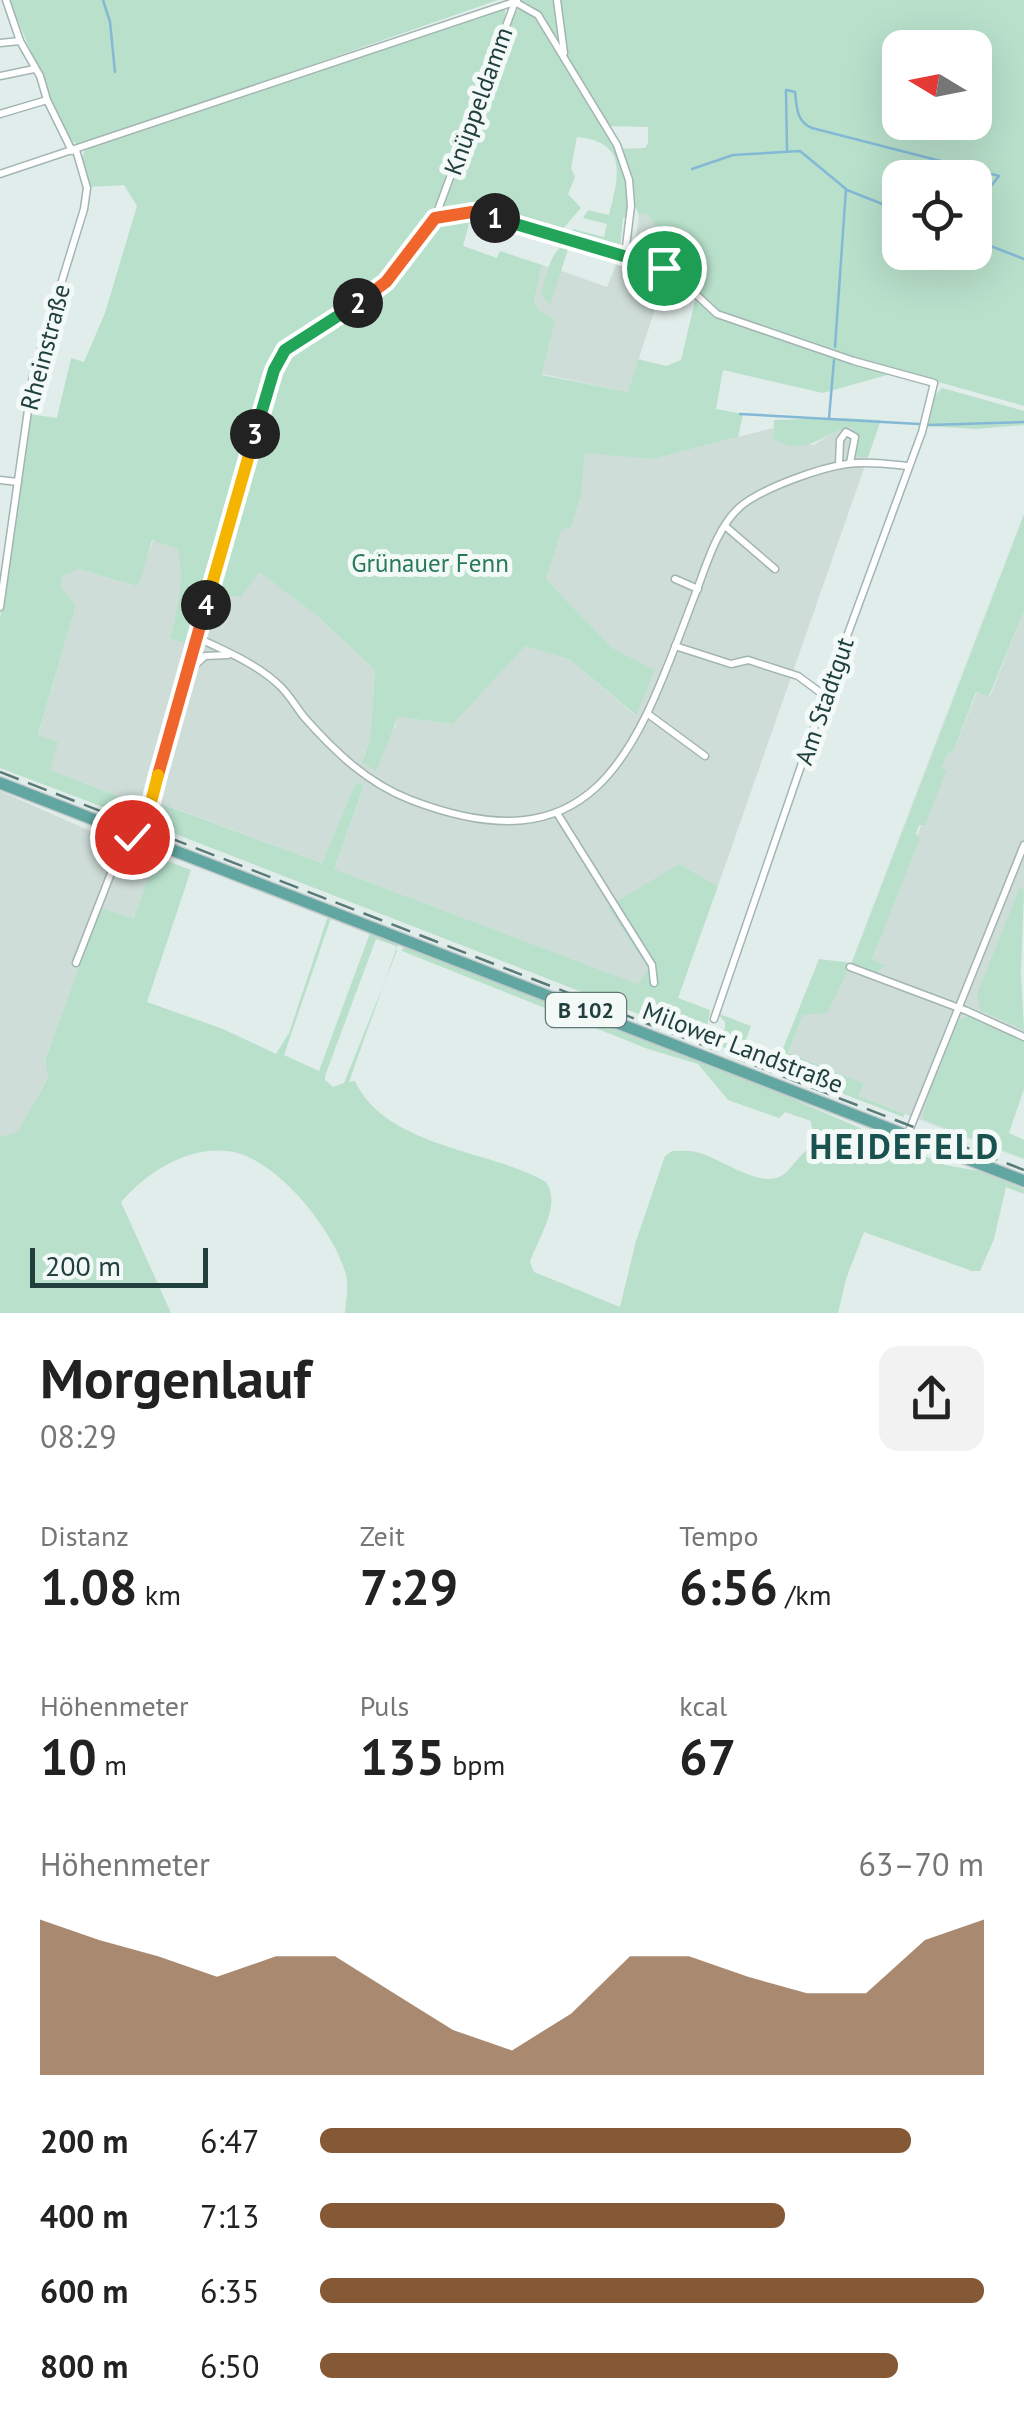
<!DOCTYPE html>
<html lang="de">
<meta charset="utf-8">
<style>
:root{--surface:#fff;--page:#f2f2f2;--text:#222;--muted:#767676;--accent:#855936}
body{margin:0;font-family:"PT Sans",sans-serif;background:var(--page);color:var(--text);height:100vh;display:flex;flex-direction:column;font-size:38px;white-space:nowrap}
*{box-sizing:border-box;margin:0}
p{font-size:32px;color:var(--muted)}
.icon{flex:none;width:55px;height:55px;fill:none;stroke:currentColor;stroke-width:2;stroke-linecap:round;stroke-linejoin:round}
.map{position:relative;height:1313px;overflow:hidden}
.details{display:flex;flex-direction:column;background:var(--surface);flex:1}
.details>*{flex:none}
.needle{width:65px;rotate:280deg}
.buttons{position:absolute;left:882px;top:30px;display:grid;gap:20px}
.buttons a{display:grid;place-items:center;width:110px;height:110px;border-radius:20px;background:var(--surface);box-shadow:0 10px 40px #0002;font-size:50px}
.scale{position:absolute;left:30px;bottom:25px;width:178px;box-sizing:border-box;padding-left:10px;border:5px solid #203f3d;border-top:0;font-size:28px;line-height:35px;white-space:nowrap;color:#203f3d;-webkit-text-stroke:8px #f2f9f7;paint-order:stroke}
.pin{position:absolute;display:grid;place-items:center;width:85px;height:85px;color:#fff;margin:-42px;border:5px solid #fff;border-radius:50%;box-shadow:0 2px 10px #0007}
.km{position:absolute;width:50px;height:50px;margin:-25px;border-radius:50%;background:#222;color:#fff;font-size:28px;line-height:50px;text-align:center}
.round{display:grid;place-items:center;flex:none;width:105px;height:105px;border-radius:20px;background:var(--page)}
.head{display:flex;align-items:center;justify-content:space-between;height:170px;padding:0 40px}
h1{font-size:55px;font-weight:700;line-height:75px}
.metrics{display:grid;grid-template-columns:repeat(3,1fr);gap:15px;height:170px;padding:10px 40px}
.metrics div{display:grid;align-content:center}
.metrics b{font-size:50px;font-weight:700}
.metrics small{font-size:28px;font-weight:400}
.metrics p{font-size:28px}
.chart{height:280px;padding:20px 40px}
.chart p{display:flex;justify-content:space-between}
.chart svg{width:100%;height:180px;margin-top:10px;fill:var(--accent);opacity:.7}
ul{padding:0 40px;list-style:none;font-size:32px}
li{display:grid;grid-template-columns:160px 120px 1fr;align-items:center;height:75px}
li i{height:25px;border-radius:12px;background:var(--accent)}
.map>svg:first-child{display:block}
.built{fill:#cfddd9}
.green{fill:#b8e0cb;fill-rule:evenodd}
.lines{fill:none;stroke-linecap:round;stroke-linejoin:round}
.stream{stroke:#84b9d6;stroke-width:2.5}
.minor-casing{stroke:#a3b5b3;stroke-width:9}
.primary-casing{stroke:#c1c9c9;stroke-width:14}
.minor{stroke:#fff;stroke-width:6}
.primary{stroke:#62a6a2;stroke-width:11}
.rail{stroke:#5a7a78;stroke-width:2.5;stroke-dasharray:20 10;stroke-linecap:butt}
.split-1-casing{stroke:#fff;stroke-width:20}
.split-2-casing{stroke:#fff;stroke-width:20}
.split-3-casing{stroke:#fff;stroke-width:20}
.split-4-casing{stroke:#fff;stroke-width:20}
.split-5-casing{stroke:#fff;stroke-width:20}
.split-6-casing{stroke:#fff;stroke-width:20}
.split-1{stroke:#22a559;stroke-width:12}
.split-2{stroke:#f0652b;stroke-width:12}
.split-3{stroke:#22a559;stroke-width:12}
.split-4{stroke:#f5b400;stroke-width:12}
.split-5{stroke:#f0652b;stroke-width:12}
.split-6{stroke:#f5b400;stroke-width:12}
.labels{text-anchor:middle;stroke-width:10;stroke-linejoin:round;paint-order:stroke}
.shield{fill:#f2f9f7;stroke:#5f7775;stroke-width:2.5}
.shield-label{font-size:22px;font-weight:bold;fill:#203f3d}
.street-label{font-size:25px;fill:#203f3d;stroke:#f2f9f7}
.park-label{font-size:25px;fill:#277957;stroke:#f2f9f7}
.district-label{font-size:35px;font-weight:bold;letter-spacing:2.5px;fill:#1a5250;stroke:#f2f9f7}
</style>
<div class="map">
<svg width="1024" height="1313" viewBox="0 0 1024 1313">
<rect width="100%" height="100%" fill="#e1edea"/>
<g class="built">
<polygon points="647,212 673,253 665,266 634,255 639,215"/>
<polygon points="619,257 667,272 628,392 542,374 551,338 534,303 542,265 548,267 542,295 550,303 559,270 607,287"/>
<polygon points="851,427 859,436 854,456 868,457 718,886 679,864 648,968 638,984 334,869 364,787 356,782 322,863 160,803 154,810 50,770 38,736 76,605 61,587 62,576 79,569 136,586 154,538 178,549 183,570 181,596 170,638 189,644 205,593 220,599 232,595 258,571 316,615 375,670 370,740 362,761 395,728 398,717 453,724 525,645 569,659 635,715 612,648 546,579 562,529 571,528 581,496 585,452 653,459 773,428 773,439 814,445 836,430"/>
<polygon points="1024,511 852,964 884,964 872,960 947,754 953,752 977,692 990,696 1024,611 1024,892 1020,888 981,1011 1024,1030 1024,1041 969,1016 922,1119 1024,1160 859,1096 864,1085 788,1054 803,1015 851,964"/>
<polygon points="0,791 97,834 105,841 111,865 81,939 85,954 45,1059 48,1076 18,1133 0,1137"/>
<polygon points="126,849 156,860 132,920 101,908"/>
</g>
<g class="green">
<polygon points="9,0 498,0 79,146 71,140 52,101"/>
<path d="M517,0H1024V406L856,359L717,312L678,273L665,266L672,253L647,213L639,215L633,202V181L621,149L645,148L648,143V127L607,126L541,15L526,3ZM900,48H975V122H900ZM900,178H975V252H900Z"/>
<path d="M520,7L537,17L620,159C626,179 629,197 626,218H623L620,250L571,235L573,229L604,237L607,224L583,218L588,210L609,215C618,178 630,142 577,137L571,168L575,177L568,194L581,208L559,233L472,209L440,214L512,15Z"/>
<path d="M499,8L505,10V16C475,102 449,212 386,279C355,312 301,321 275,360L189,645L170,638C178,607 185,581 178,549L152,540L140,582L136,586L79,569L62,576L61,587L76,605L38,735L58,742L50,770L141,805L132,818L0,768V619L29,414L57,418L71,358L84,362L105,313L137,206L124,185L89,187L82,157L85,150Z"/>
<polygon points="471,216 463,246 497,258 500,251 542,265 534,302 539,311 555,320 542,375 628,392 638,359 666,366 681,360 696,297 716,315 894,373 823,393 723,370 716,409 743,414 738,437 653,459 585,453 581,496 571,528 562,529 546,579 612,648 655,670 636,715 569,659 525,646 453,724 398,717 376,771 362,762 370,740 375,670 316,615 259,572 241,597 232,595 228,601 220,599 212,620 205,620 280,363 296,344 379,293 434,222"/>
<path d="M567,242L570,243L550,305L541,295C546,276 549,253 567,242Z"/>
<polygon points="942,388 1024,411 1024,425 976,429 927,426 935,395"/>
<path d="M841,418L881,420L868,457H854L858,436L851,427C819,433 810,458 773,439L774,420Z"/>
<path d="M1024,514V611L989,696L976,692L953,752L947,754L942,768L946,771L925,825H919L916,834L920,838L872,959L885,965L875,974L851,964L827,1013L803,1015L788,1053L864,1084L859,1096L905,1114L903,1117L155,826C150,817 154,810 159,803L322,863L356,782L364,786L334,869L638,984L648,968L608,907L679,864L718,886L678,998L710,1010L707,1029L715,1034L725,1029V1022L717,1013L751,1026L742,1050L768,1060L778,1061L819,959L852,963Z"/>
<path d="M130,847L191,870L147,1002L223,1029L276,1054L289,1033L328,916L331,918L284,1055L319,1071L370,933L398,944L349,1082L355,1081C386,1148 489,1149 546,1182C562,1205 538,1238 530,1262L534,1272L620,1307L636,1241L665,1156L672,1151C680,1151 688,1150 696,1152C717,1156 760,1189 781,1176C792,1170 797,1156 810,1148L813,1136L811,1121L785,1112L779,1118L728,1100L698,1064L648,1049L402,951L404,946L784,1095L945,1165L979,1171L1024,1189V1194L1006,1187L994,1239L980,1271H972L864,1232L846,1279L838,1313H345C346,1300 349,1287 346,1275C335,1231 275,1156 228,1151C187,1146 146,1173 121,1202L171,1313H0V1137L18,1132L48,1077L45,1060L101,908L133,919L155,860L126,849ZM376,939L396,946L397,951L344,1083L333,1087L325,1080V1076Z"/>
<polygon points="1020,887 1024,892 1021,973 1024,1030 981,1011 977,994"/>
<polygon points="969,1016 1024,1041 1024,1089 1009,1133 1024,1140 1024,1159 922,1119 932,1082 956,1021"/>
</g>
<g class="lines">
<g class="stream">
<polyline points="103,0 110,22 115,72"/>
<polyline points="786,90 787,150"/>
<path d="M787,90L795,92C797,108 796,121 812,128L999,176L975,206"/>
<polyline points="692,169 733,155 800,151 846,189 835,347"/>
<polyline points="847,190 900,211"/>
<polyline points="975,240 1024,259"/>
<polyline points="740,414 919,424"/>
<polyline points="829,418 834,360"/>
<polyline points="929,425 1024,422"/>
</g>
<defs>
<g id="minor">
<polyline points="6,0 20,41 40,76 47,100 72,151"/>
<polyline points="557,0 564,53"/>
<polyline points="515,2 538,15 617,145 629,180 631,206 625,255"/>
<polyline points="0,43 20,41"/>
<polyline points="0,76 34,69"/>
<polyline points="0,114 47,100"/>
<polyline points="0,174 517,1"/>
<polyline points="435,218 472,212 625,255 674,274 717,314 854,361 934,383 922,432 825,696 714,1019"/>
<polyline points="839,465 840,440 846,432 855,437 850,463"/>
<polyline points="0,480 18,482"/>
<polyline points="725,526 775,569"/>
<polyline points="675,579 698,589"/>
<polyline points="0,607 33,375 84,209 87,188 76,150"/>
<path d="M196,637C225,651 258,664 281,687C290,696 296,707 304,717C335,752 367,783 411,800C599,872 637,747 693,600C705,570 716,527 741,506C763,488 819,468 847,464C866,461 888,464 907,466"/>
<polyline points="675,646 731,664 748,660 798,676 825,696"/>
<polyline points="191,669 205,656 228,655"/>
<polyline points="648,714 705,756"/>
<polyline points="557,813 652,965 654,983"/>
<polyline points="148,816 159,841"/>
<polyline points="96,823 114,845 115,858"/>
<polyline points="76,963 115,863 147,815 277,362 293,344 387,282 435,218 515,2"/>
<polyline points="850,967 967,1011 1024,1037"/>
<polyline points="907,1136 1024,845"/>
</g>
<polyline id="primary" points="0,783 1024,1181"/>
</defs>
<use href="#minor" class="minor-casing"/>
<use href="#primary" class="primary-casing"/>
<use href="#minor" class="minor"/>
<use href="#primary" class="primary"/>
<polyline class="rail" points="0,772 1024,1170"/>
</g>
<g class="lines">
<defs>
<polyline id="split-1" points="495,218 664,268"/>
<polyline id="split-2" points="358,303 386,282 435,218 472,212 495,218"/>
<polyline id="split-3" points="255,434 274,370 285,350 358,303"/>
<polyline id="split-4" points="206,605 255,434"/>
<polyline id="split-5" points="158,775 206,605"/>
<path id="split-6" d="M132,837C149,820 152,797 158,775"/>
</defs>
<use href="#split-1" class="split-1-casing"/>
<use href="#split-2" class="split-2-casing"/>
<use href="#split-3" class="split-3-casing"/>
<use href="#split-4" class="split-4-casing"/>
<use href="#split-5" class="split-5-casing"/>
<use href="#split-6" class="split-6-casing"/>
<use href="#split-1" class="split-1"/>
<use href="#split-2" class="split-2"/>
<use href="#split-3" class="split-3"/>
<use href="#split-4" class="split-4"/>
<use href="#split-5" class="split-5"/>
<use href="#split-6" class="split-6"/>
</g>
<g class="labels">
<rect class="shield" x="546" y="993" width="80" height="34" rx="8"/>
<g class="shield-label">
<text x="586" y="1018">B 102</text>
</g>
<g class="street-label">
<text transform="translate(478 101) rotate(-70)" y="9">Knüppeldamm</text>
<text transform="translate(45 347) rotate(-75)" y="9">Rheinstraße</text>
<text transform="translate(824 701) rotate(-71)" y="9">Am Stadtgut</text>
<text transform="translate(743 1047) rotate(21)" y="9">Milower Landstraße</text>
</g>
<g class="park-label">
<text x="430" y="572">Grünauer Fenn</text>
</g>
<g class="district-label">
<text x="905" y="1159">HEIDEFELD</text>
</g>
</g>
</svg>
<div class="buttons">
<a><svg class="needle" viewBox="-14 -14 28 28"><path d="M0-13l5 13h-10z" fill="#e53935"/><path d="M0 13l5-13h-10z" fill="#767676"/></svg></a>
<a><svg class="icon" aria-label="locate" viewBox="0 0 24 24"><circle cx="12" cy="12" r="6"/><path d="M12 2v4M12 18v4M2 12h4M18 12h4"/></svg></a>
</div>
<div class="scale">200 m</div>
<div class="pin" style="left:664px;top:268px;background:#1e9e55"><svg class="icon" aria-label="arrive" viewBox="0 0 24 24"><path d="M6 21V4h12l-3 4 3 4H6"/></svg></div>
<div class="pin" style="left:132px;top:837px;background:#d93025"><svg class="icon" aria-label="check" viewBox="0 0 24 24"><path d="M5 12l5 5 9-10"/></svg></div>
<b class="km" style="left:495px;top:218px">1</b>
<b class="km" style="left:358px;top:303px">2</b>
<b class="km" style="left:255px;top:434px">3</b>
<b class="km" style="left:206px;top:605px">4</b>
</div>
<section class="details">
<div class="head"><div><h1>Morgenlauf</h1><p>08:29</p></div><a class="round"><svg class="icon" aria-label="share" viewBox="0 0 24 24"><path d="M12 15V3M7 8l5-5 5 5M5 13v7h14v-7"/></svg></a></div>
<div class="metrics">
<div><p>Distanz</p><b>1.08<small> km</small></b></div>
<div><p>Zeit</p><b>7:29</b></div>
<div><p>Tempo</p><b>6:56<small> /km</small></b></div>
</div>
<div class="metrics">
<div><p>Höhenmeter</p><b>10<small> m</small></b></div>
<div><p>Puls</p><b>135<small> bpm</small></b></div>
<div><p>kcal</p><b>67</b></div>
</div>
<div class="chart"><p><span>Höhenmeter</span>63–70 m</p>
<svg viewBox="0 0 160 44" preserveAspectRatio="none"><path d="M0 44V6L10 11L20 15L30 20L40 15L50 15L60 24L70 33L80 38L90 29L100 15L110 15L120 20L130 24L140 24L150 11L160 6V44z"/></svg>
</div>
<ul>
<li><b>200 m</b>6:47<i style="width:89%"></i></li>
<li><b>400 m</b>7:13<i style="width:70%"></i></li>
<li><b>600 m</b>6:35<i style="width:100%"></i></li>
<li><b>800 m</b>6:50<i style="width:87%"></i></li>
</ul>
</section>
